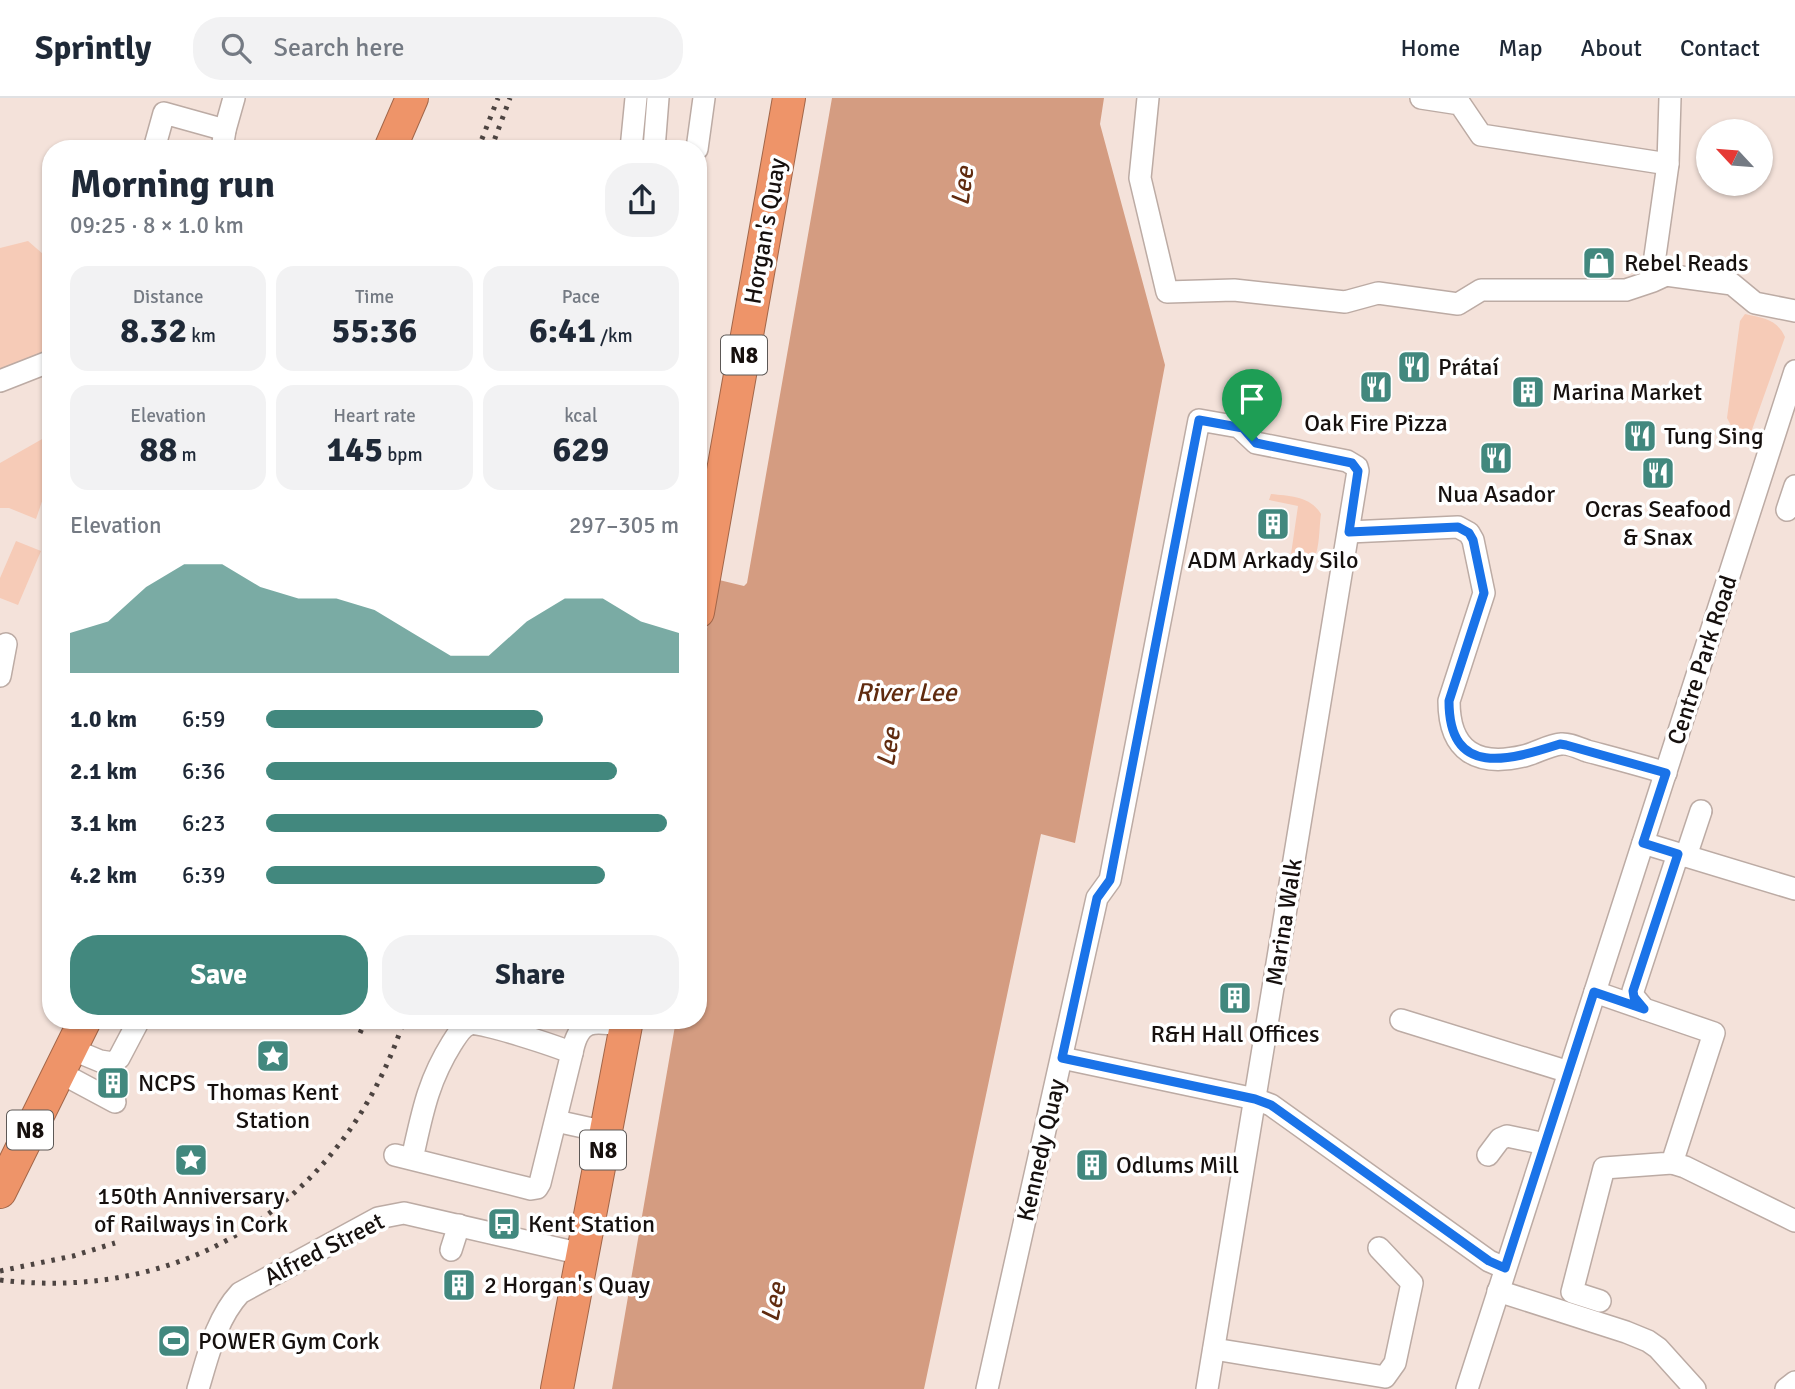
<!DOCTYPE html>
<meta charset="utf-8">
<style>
:root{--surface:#fff;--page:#f2f2f3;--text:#1f2937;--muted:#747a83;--line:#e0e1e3;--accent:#42887e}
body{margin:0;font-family:Signika,sans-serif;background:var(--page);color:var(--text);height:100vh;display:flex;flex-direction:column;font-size:26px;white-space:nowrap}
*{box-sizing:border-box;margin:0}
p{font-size:23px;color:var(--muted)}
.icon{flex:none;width:38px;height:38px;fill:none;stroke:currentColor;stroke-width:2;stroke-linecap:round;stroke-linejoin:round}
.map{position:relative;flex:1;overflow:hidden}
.drawer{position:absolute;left:42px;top:42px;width:665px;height:889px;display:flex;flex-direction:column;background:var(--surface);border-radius:28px;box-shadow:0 2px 5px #0004}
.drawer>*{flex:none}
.needle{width:46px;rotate:296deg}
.fabs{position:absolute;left:1696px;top:21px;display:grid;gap:14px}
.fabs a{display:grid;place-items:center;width:77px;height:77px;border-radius:50%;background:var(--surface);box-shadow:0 2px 5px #0004;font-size:35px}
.pin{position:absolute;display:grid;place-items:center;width:60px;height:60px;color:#fff;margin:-72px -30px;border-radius:50% 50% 50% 0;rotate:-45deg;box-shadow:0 0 7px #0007}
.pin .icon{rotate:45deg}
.round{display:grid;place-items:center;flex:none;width:74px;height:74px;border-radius:28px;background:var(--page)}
.headline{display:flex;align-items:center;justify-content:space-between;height:119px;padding:0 28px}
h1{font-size:38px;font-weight:700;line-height:52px}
.figures{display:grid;grid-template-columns:repeat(3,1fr);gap:10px;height:119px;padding:7px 28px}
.figures div{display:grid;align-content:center;border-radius:18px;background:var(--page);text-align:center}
.figures b{font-size:35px;font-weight:700}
.figures small{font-size:19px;font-weight:400}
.figures p{font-size:19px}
.chart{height:196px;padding:14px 28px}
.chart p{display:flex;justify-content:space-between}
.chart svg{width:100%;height:126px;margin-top:7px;fill:var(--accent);opacity:.7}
.primary-button{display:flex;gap:14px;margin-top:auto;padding:14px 28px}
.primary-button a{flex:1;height:80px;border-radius:28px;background:var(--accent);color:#fff;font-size:28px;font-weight:700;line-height:80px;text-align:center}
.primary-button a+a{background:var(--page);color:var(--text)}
ul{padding:0 28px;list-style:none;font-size:23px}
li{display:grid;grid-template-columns:112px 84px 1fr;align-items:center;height:52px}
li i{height:18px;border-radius:9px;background:var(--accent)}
header{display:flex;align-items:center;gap:42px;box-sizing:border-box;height:98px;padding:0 35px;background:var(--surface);border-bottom:2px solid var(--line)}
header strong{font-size:33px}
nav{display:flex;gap:38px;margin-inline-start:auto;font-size:24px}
.search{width:490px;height:63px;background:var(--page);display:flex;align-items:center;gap:18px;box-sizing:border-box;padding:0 24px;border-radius:28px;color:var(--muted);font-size:26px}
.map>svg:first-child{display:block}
.green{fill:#f6cbb7}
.water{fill:#d49c81}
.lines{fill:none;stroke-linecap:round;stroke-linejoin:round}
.minor-casing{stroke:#bcaba4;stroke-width:24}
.highway-casing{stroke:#a26649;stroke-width:34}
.minor{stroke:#fff;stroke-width:21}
.highway{stroke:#ee9469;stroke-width:32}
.rail{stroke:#4d4441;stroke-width:5;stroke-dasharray:3.5 7;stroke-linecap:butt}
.route-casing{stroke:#fff;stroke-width:14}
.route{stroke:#1a73e8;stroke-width:9}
.labels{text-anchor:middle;stroke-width:7;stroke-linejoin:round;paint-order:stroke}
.shield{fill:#fff;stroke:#5c5856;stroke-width:2}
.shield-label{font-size:23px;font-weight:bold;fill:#16100e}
.street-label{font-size:24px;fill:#16100e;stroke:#fff}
.poi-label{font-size:24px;fill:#16100e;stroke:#fff;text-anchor:start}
.water-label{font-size:26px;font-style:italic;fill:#602b0f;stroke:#fff}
</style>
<header>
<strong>Sprintly</strong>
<div class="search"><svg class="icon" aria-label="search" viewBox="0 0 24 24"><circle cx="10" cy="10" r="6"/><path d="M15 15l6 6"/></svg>Search here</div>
<nav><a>Home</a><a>Map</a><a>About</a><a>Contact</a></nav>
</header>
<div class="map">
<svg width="1795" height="1291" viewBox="0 0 1795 1291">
<rect width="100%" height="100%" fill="#f4e2da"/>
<g class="green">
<polygon points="28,143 51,163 51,259 0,278 0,150"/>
<path d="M1745,216C1763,220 1777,221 1785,239L1749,340L1736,337L1727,320L1740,223Z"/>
<polygon points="51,336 51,377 36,421 9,410 0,410 0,365"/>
<path d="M1271,396C1290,398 1310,398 1321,416C1319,429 1320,449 1314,461C1305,480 1266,466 1250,462L1251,457L1290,463L1298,408L1269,402Z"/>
<polygon points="16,443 41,453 18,507 0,500 0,480"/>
</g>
<polygon class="water" points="832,0 1104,0 1100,26 1165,267 1075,745 1041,736 924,1291 612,1291 676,922 698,922 698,586 715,481 744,488 747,485"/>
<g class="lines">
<defs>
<g id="minor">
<polyline points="1148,0 1140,80 1167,194 1234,192 1345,204 1378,195 1458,206 1481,192 1626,192 1653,183 1666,177 1656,166 1655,158 1668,66 1481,37 1460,6 1421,0"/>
<polyline points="154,51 164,15 225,32"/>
<polyline points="222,51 225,32 234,0"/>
<polyline points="631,51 636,0"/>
<polyline points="654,51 658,0"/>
<polyline points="697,51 704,0"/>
<polyline points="1668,66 1670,0"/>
<polyline points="1666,177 1732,186 1755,205 1795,213"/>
<polyline points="0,283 51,263"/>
<polyline points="1787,412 1795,388"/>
<path d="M1349,434L1458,429L1469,435L1473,442L1484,495L1449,603C1449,654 1478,669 1524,658C1536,655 1549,647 1561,646C1569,645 1579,650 1587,653C1613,660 1640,667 1666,675"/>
<polyline points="0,578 6,546"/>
<polyline points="1643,745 1795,791"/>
<polyline points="1686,758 1701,713"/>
<polyline points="1595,894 1644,911"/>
<polyline points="1401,922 1569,974"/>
<polyline points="71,951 100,963 113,965 119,960 139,922"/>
<path d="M572,955C579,919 594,923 626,928"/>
<polyline points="1062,960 1255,1001 1271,1007 1489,1163 1505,1170"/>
<polyline points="59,974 115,1004"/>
<polyline points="556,1023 606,1034"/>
<path d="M395,1057L531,1091L537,1090L540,1085L572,955C558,949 481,923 470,926C462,928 456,939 452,945C427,985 422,1017 412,1061"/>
<polyline points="1488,1057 1500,1041 1507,1038 1545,1046"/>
<polyline points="1672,1065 1685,1069 1795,1123"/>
<polyline points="451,1152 459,1127"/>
<polyline points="1498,1193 1626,1234 1648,1243 1658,1250 1695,1291"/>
<polyline points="1600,1203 1572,1194 1604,1070 1672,1065 1714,935 1644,911 1634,899 1633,893 1678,756"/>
<polyline points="1214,1251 1385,1279 1395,1265 1412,1185 1379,1150"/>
<path d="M198,1291C208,1258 216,1221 240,1195L378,1120L404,1115L582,1156"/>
<polyline points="987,1291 1097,800 1110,782 1199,322 1239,329 1256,345 1347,363 1357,369 1358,373 1207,1291"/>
<polyline points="1467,1291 1795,273"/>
<polyline points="1786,1291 1795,1284"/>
</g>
<g id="highway">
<polyline points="390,51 412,0"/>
<polyline points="698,514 789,0"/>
<polyline points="0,1094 85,922"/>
<polyline points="557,1291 627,922"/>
</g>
</defs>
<use href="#minor" class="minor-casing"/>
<use href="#highway" class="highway-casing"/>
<use href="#minor" class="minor"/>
<use href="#highway" class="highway"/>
<g class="rail">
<polyline points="478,51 498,0"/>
<polyline points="491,51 510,0"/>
<polyline points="360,935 366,922"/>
<polyline points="0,1173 73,1158 115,1145"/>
<path d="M0,1182C189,1205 345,1102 404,922"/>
</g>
</g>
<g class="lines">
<defs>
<path id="route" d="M1199,322L1243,330L1256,345L1352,365L1358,373L1349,434L1458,429L1469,435L1473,442L1484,495L1449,603C1449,681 1510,662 1560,646L1566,647L1666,675L1643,745L1678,756L1633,893L1634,899L1644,911L1594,894L1505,1170L1489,1163L1271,1007L1255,1001L1062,960L1097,800L1110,782Z"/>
</defs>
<use href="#route" class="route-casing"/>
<use href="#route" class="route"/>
</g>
<defs>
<symbol id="shop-square" viewBox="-11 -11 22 22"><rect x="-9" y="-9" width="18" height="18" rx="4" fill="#42887e" stroke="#fff"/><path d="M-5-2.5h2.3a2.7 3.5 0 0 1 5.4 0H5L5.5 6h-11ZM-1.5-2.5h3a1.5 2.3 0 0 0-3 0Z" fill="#fff"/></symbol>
<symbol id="restaurant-square" viewBox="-11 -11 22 22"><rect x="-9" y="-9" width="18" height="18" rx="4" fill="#42887e" stroke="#fff"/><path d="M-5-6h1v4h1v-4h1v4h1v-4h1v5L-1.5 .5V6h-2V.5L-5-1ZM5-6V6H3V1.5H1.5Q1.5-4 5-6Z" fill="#fff"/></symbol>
<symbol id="building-square" viewBox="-11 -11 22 22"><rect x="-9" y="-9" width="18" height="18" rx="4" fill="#42887e" stroke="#fff"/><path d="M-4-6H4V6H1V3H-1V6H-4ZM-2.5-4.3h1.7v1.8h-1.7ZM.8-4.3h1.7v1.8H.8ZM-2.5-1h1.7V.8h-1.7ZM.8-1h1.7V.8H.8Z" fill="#fff"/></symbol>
<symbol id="sight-square" viewBox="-11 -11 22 22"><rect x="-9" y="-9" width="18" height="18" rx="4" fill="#42887e" stroke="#fff"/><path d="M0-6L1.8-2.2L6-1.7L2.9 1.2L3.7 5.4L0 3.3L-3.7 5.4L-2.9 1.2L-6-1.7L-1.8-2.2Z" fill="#fff"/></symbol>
<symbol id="bus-square" viewBox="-11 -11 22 22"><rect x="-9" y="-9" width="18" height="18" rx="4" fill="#42887e" stroke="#fff"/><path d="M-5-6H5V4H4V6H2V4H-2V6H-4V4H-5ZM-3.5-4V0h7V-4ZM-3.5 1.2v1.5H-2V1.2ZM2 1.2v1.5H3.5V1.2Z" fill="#fff"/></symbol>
<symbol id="stadium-square" viewBox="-11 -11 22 22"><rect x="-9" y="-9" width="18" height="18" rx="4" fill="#42887e" stroke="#fff"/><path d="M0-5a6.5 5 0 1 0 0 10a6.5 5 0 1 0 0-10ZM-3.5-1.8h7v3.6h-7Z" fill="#fff"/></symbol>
</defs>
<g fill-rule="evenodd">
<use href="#shop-square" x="1580" y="146" width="38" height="38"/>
<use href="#restaurant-square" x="1395" y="250" width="38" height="38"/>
<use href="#restaurant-square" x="1357" y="270" width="38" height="38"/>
<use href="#building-square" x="1509" y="275" width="38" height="38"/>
<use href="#restaurant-square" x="1621" y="319" width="38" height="38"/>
<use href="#restaurant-square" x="1477" y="341" width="38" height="38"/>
<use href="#restaurant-square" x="1639" y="356" width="38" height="38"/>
<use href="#building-square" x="1254" y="407" width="38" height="38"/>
<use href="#building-square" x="1216" y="881" width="38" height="38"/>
<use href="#sight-square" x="254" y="939" width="38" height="38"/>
<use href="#building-square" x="94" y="966" width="38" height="38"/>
<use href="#sight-square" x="172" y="1043" width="38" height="38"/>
<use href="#building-square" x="1073" y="1048" width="38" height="38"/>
<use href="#bus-square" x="485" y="1107" width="38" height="38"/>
<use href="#building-square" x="440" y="1168" width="38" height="38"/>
<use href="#stadium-square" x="155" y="1224" width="38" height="38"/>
</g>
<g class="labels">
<g class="shield">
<rect x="721" y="237.5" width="46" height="39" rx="5"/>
<rect x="7" y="1012.5" width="46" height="39" rx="5"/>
<rect x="580" y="1032.5" width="46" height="39" rx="5"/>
</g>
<g class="shield-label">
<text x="744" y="265">N8</text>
<text x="30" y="1040">N8</text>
<text x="603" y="1060">N8</text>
</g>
<g class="street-label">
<text transform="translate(765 133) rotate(-80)" y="8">Horgan's Quay</text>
<text transform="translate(1702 562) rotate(-72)" y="8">Centre Park Road</text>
<text transform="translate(1284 824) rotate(-81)" y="8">Marina Walk</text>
<text transform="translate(1041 1052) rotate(-77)" y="8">Kennedy Quay</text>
<text transform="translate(324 1151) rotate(-27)" y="8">Alfred Street</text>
</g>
<g class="poi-label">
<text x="1624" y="173">Rebel Reads</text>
<text x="1438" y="277">Prátaí</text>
<text x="1552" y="302">Marina Market</text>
<text x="1376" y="333" text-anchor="middle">Oak Fire Pizza</text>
<text x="1664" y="346">Tung Sing</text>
<text x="1496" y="404" text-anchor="middle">Nua Asador</text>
<text x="1658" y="419" text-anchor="middle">Ocras Seafood<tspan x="1658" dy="28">&amp; Snax</tspan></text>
<text x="1273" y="470" text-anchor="middle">ADM Arkady Silo</text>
<text x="1235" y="944" text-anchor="middle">R&amp;H Hall Offices</text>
<text x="138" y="993">NCPS</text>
<text x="273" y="1002" text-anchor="middle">Thomas Kent<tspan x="273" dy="28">Station</tspan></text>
<text x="1116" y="1075">Odlums Mill</text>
<text x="191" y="1106" text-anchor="middle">150th Anniversary<tspan x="191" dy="28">of Railways in Cork</tspan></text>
<text x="528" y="1134">Kent Station</text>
<text x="484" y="1195">2 Horgan's Quay</text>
<text x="198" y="1251">POWER Gym Cork</text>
</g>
<g class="water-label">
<text transform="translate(962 88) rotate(-82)" y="9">Lee</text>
<text x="906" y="603">River Lee</text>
<text transform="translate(888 649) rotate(-80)" y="9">Lee</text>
<text transform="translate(773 1204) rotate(-78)" y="9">Lee</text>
</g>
</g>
</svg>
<div class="fabs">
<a><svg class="needle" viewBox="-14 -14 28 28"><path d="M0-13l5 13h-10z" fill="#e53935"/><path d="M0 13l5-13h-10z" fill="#747a83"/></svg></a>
</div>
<div class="pin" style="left:1252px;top:343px;background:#1e9e55"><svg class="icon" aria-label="arrive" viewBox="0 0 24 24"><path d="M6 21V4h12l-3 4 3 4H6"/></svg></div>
<section class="drawer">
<div class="headline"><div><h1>Morning run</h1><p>09:25 · 8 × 1.0 km</p></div><a class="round"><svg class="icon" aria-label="share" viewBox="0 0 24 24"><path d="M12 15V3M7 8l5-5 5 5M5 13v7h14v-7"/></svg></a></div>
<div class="figures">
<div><p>Distance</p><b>8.32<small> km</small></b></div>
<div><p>Time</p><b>55:36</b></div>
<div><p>Pace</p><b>6:41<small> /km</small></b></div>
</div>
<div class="figures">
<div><p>Elevation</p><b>88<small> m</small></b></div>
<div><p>Heart rate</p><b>145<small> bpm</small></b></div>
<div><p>kcal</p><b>629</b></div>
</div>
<div class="chart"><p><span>Elevation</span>297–305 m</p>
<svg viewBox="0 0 160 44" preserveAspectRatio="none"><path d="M0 44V30L10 26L20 14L30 6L40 6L50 14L60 18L70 18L80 22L90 30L100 38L110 38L120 26L130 18L140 18L150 26L160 30V44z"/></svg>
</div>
<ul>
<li><b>1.0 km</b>6:59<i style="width:67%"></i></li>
<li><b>2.1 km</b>6:36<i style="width:85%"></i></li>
<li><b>3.1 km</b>6:23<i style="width:97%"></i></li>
<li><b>4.2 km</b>6:39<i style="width:82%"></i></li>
</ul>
<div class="primary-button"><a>Save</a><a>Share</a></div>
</section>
</div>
